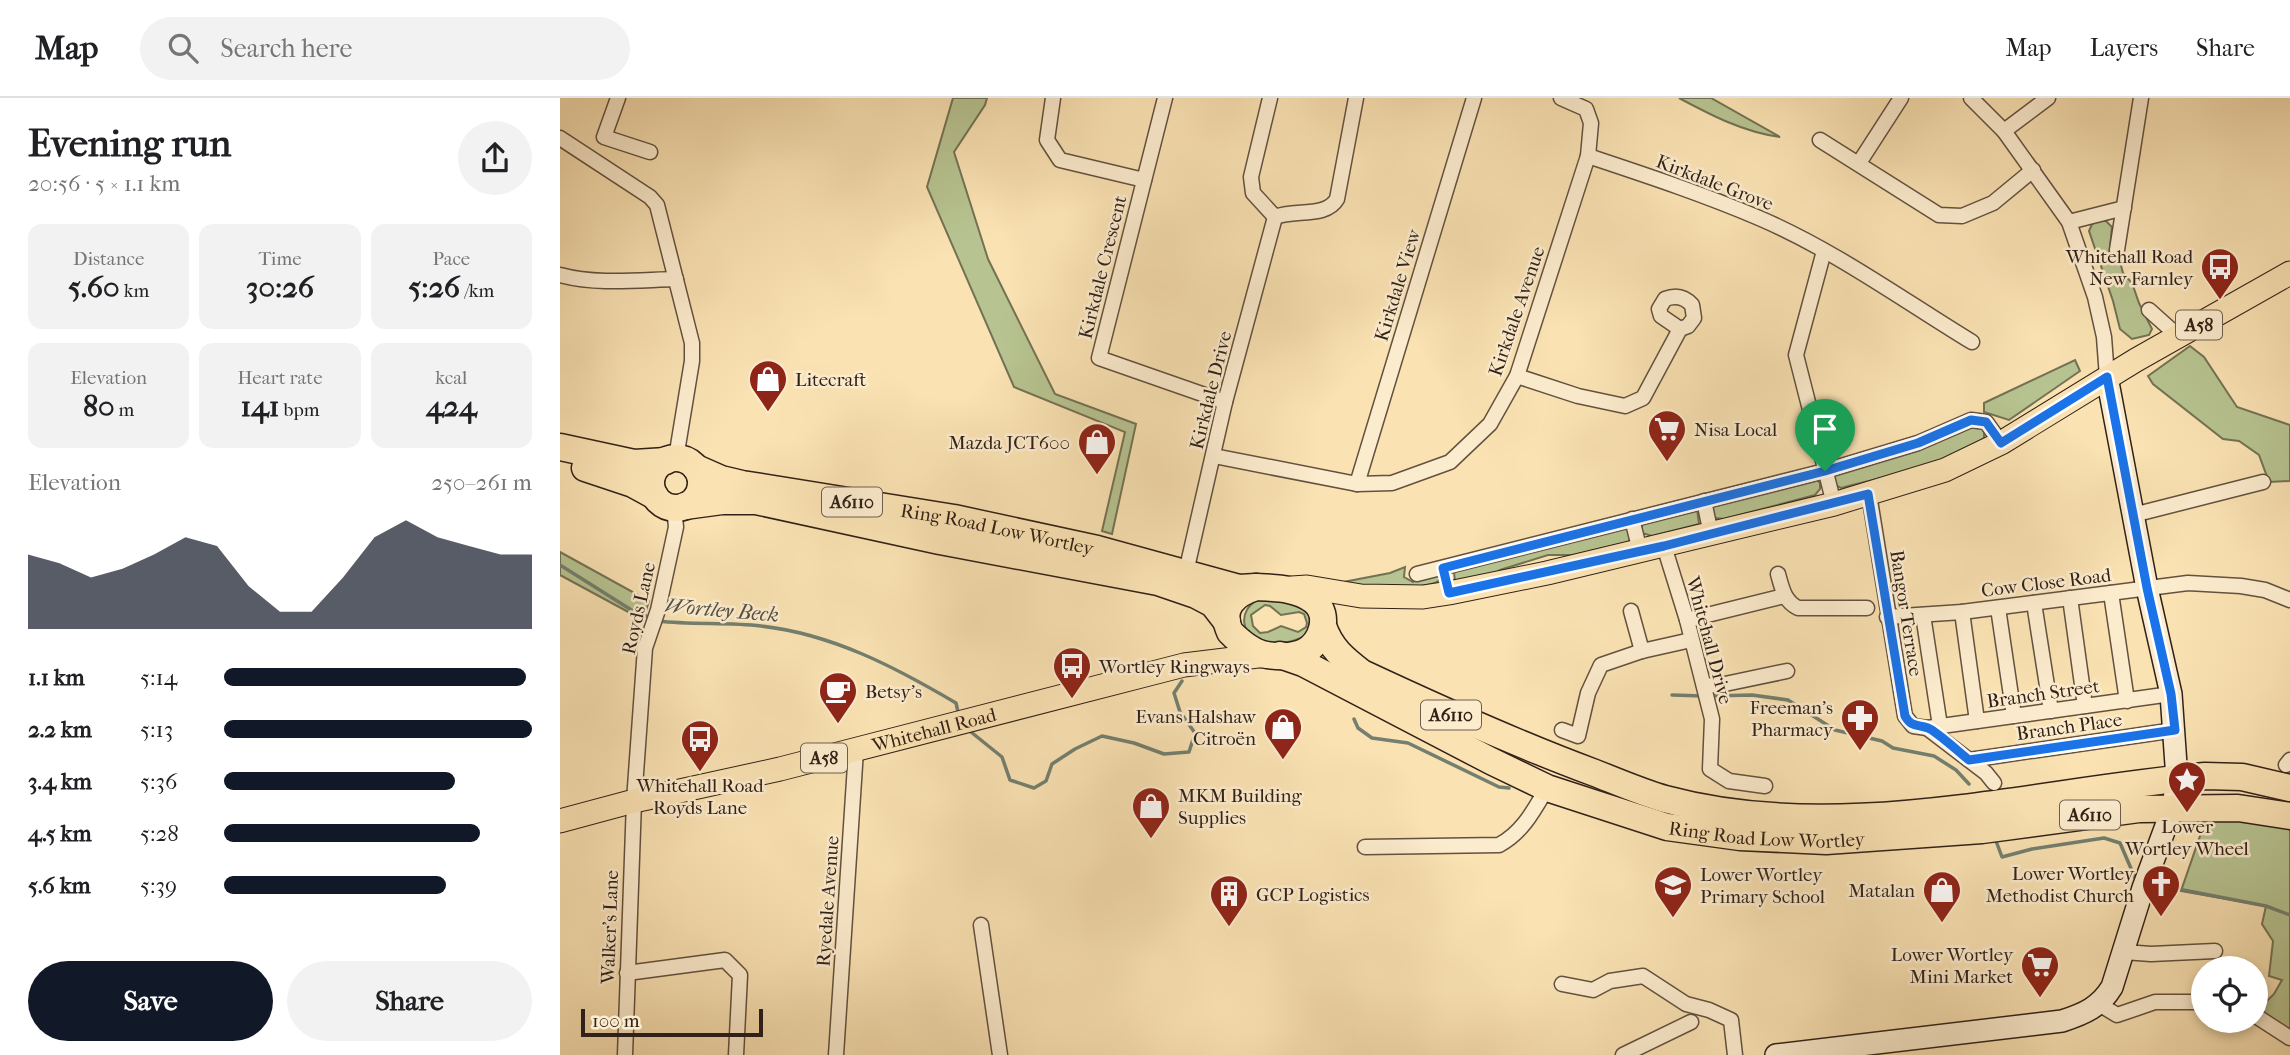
<!DOCTYPE html>
<meta charset="utf-8">
<style>
:root{--surface:#fff;--page:#f2f2f2;--text:#202124;--muted:#757577;--line:#e0e0e0;--accent:#111827}
body{margin:0;font-family:"IM FELL French Canon",serif;background:var(--page);color:var(--text);height:100vh;display:flex;flex-direction:column;font-size:26px;white-space:nowrap}
*{box-sizing:border-box;margin:0}
p{font-size:23px;color:var(--muted)}
.icon{flex:none;width:38px;height:38px;fill:none;stroke:currentColor;stroke-width:2;stroke-linecap:round;stroke-linejoin:round}
.map{position:relative;flex:1;overflow:hidden}
.side{display:flex;flex-direction:column;background:var(--surface);width:560px}
.side>*{flex:none}
.controls{position:absolute;left:1631px;top:858px;display:grid;gap:14px}
.controls a{display:grid;place-items:center;width:77px;height:77px;border-radius:50%;background:var(--surface);box-shadow:0 4px 10px #0003;font-size:35px}
.scale{position:absolute;left:21px;bottom:18px;width:182px;box-sizing:border-box;padding-left:7px;border:4px solid #312118;border-top:0;font-size:19px;line-height:24px;white-space:nowrap;color:#312118;-webkit-text-stroke:5px #fcecce;paint-order:stroke}
.pin{position:absolute;display:grid;place-items:center;width:60px;height:60px;color:#fff;margin:-72px -30px;border-radius:50% 50% 50% 0;rotate:-45deg;box-shadow:0 0 7px #0007}
.pin .icon{rotate:45deg}
.round{display:grid;place-items:center;flex:none;width:74px;height:74px;border-radius:37px;background:var(--page)}
.head{display:flex;align-items:center;justify-content:space-between;height:119px;padding:0 28px}
h1{font-size:38px;font-weight:800;line-height:52px}
.stats{display:grid;grid-template-columns:repeat(3,1fr);gap:10px;height:119px;padding:7px 28px}
.stats div{display:grid;align-content:center;border-radius:14px;background:var(--page);text-align:center}
.stats b{font-size:30px;font-weight:800}
.stats small{font-size:19px;font-weight:400}
.stats p{font-size:19px}
.chart{height:196px;padding:14px 28px}
.chart p{display:flex;justify-content:space-between}
.chart svg{width:100%;height:126px;margin-top:7px;fill:var(--accent);opacity:.7}
.primary-button{display:flex;gap:14px;margin-top:auto;padding:14px 28px}
.primary-button a{flex:1;height:80px;border-radius:42px;background:var(--accent);color:#fff;font-size:28px;font-weight:800;line-height:80px;text-align:center}
.primary-button a+a{background:var(--page);color:var(--text)}
ul{padding:0 28px;list-style:none;font-size:23px}
li{display:grid;grid-template-columns:112px 84px 1fr;align-items:center;height:52px}
li i{height:18px;border-radius:9px;background:var(--accent)}
header{display:flex;align-items:center;gap:42px;box-sizing:border-box;height:98px;padding:0 35px;background:var(--surface);border-bottom:2px solid var(--line)}
header strong{font-size:33px}
nav{display:flex;gap:38px;margin-inline-start:auto;font-size:24px}
.search{width:490px;height:63px;background:var(--page);display:flex;align-items:center;gap:18px;box-sizing:border-box;padding:0 24px;border-radius:38px;color:var(--muted);font-size:26px}
main{display:flex;flex:1;min-height:0}
.map>svg:first-child{display:block}
.green{fill:#b7c491;stroke:#747254;stroke-width:2;fill-rule:evenodd}
.lines{fill:none;stroke-linecap:round;stroke-linejoin:round}
.stream{stroke:#737f6f;stroke-width:3.5}
.street-casing{stroke:#63513f;stroke-width:17}
.secondary-casing{stroke:#312118;stroke-width:24}
.primary-casing{stroke:#312118;stroke-width:25}
.highway-casing{stroke:#312118;stroke-width:29}
.street{stroke:#fcecce;stroke-width:14}
.secondary{stroke:#fcecce;stroke-width:21}
.primary{stroke:#fae2b3;stroke-width:23}
.highway{stroke:#fae2b3;stroke-width:26}
.route-casing{stroke:#fff;stroke-width:14}
.route{stroke:#1a73e8;stroke-width:9}
.labels{text-anchor:middle;stroke-width:5;stroke-linejoin:round;paint-order:stroke}
.shield{fill:#fcecce;stroke:#6e5e4f;stroke-width:2}
.shield-label{font-size:18px;font-weight:bold;fill:#312118}
.street-label{font-size:19px;fill:#312118;stroke:#fcecce}
.poi-label{font-size:19px;fill:#312118;stroke:#fcecce;text-anchor:end}
.water-label{font-size:21px;font-style:italic;fill:#525044;stroke:#fcecce}
</style>
<header>
<strong>Map</strong>
<div class="search"><svg class="icon" aria-label="search" viewBox="0 0 24 24"><circle cx="10" cy="10" r="6"/><path d="M15 15l6 6"/></svg>Search here</div>
<nav><a>Map</a><a>Layers</a><a>Share</a></nav>
</header>
<main>
<section class="side">
<div class="head"><div><h1>Evening run</h1><p>20:56 · 5 × 1.1 km</p></div><a class="round"><svg class="icon" aria-label="share" viewBox="0 0 24 24"><path d="M12 15V3M7 8l5-5 5 5M5 13v7h14v-7"/></svg></a></div>
<div class="stats">
<div><p>Distance</p><b>5.60<small> km</small></b></div>
<div><p>Time</p><b>30:26</b></div>
<div><p>Pace</p><b>5:26<small> /km</small></b></div>
</div>
<div class="stats">
<div><p>Elevation</p><b>80<small> m</small></b></div>
<div><p>Heart rate</p><b>141<small> bpm</small></b></div>
<div><p>kcal</p><b>424</b></div>
</div>
<div class="chart"><p><span>Elevation</span>250–261 m</p>
<svg viewBox="0 0 160 44" preserveAspectRatio="none"><path d="M0 44V18L10 21L20 26L30 23L40 18L50 12L60 15L70 29L80 38L90 38L100 26L110 12L120 6L130 12L140 15L150 18L160 18V44z"/></svg>
</div>
<ul>
<li><b>1.1 km</b>5:14<i style="width:98%"></i></li>
<li><b>2.2 km</b>5:13<i style="width:100%"></i></li>
<li><b>3.4 km</b>5:36<i style="width:75%"></i></li>
<li><b>4.5 km</b>5:28<i style="width:83%"></i></li>
<li><b>5.6 km</b>5:39<i style="width:72%"></i></li>
</ul>
<div class="primary-button"><a>Save</a><a>Share</a></div>
</section>
<div class="map">
<svg width="1730" height="957" viewBox="0 0 1730 957">
<rect width="100%" height="100%" fill="#fae2b3"/>
<filter id="stains"><feTurbulence type="fractalNoise" baseFrequency=".00286" numOctaves="4"/><feColorMatrix values="0 0 0 0 .2 0 0 0 0 .09 0 0 0 0 .02 0 0 0 .5 -.17"/></filter>
<radialGradient id="worn" r=".72"><stop offset=".6" stop-color="#630" stop-opacity="0"/><stop offset="1" stop-color="#630" stop-opacity=".3"/></radialGradient>
<g class="green">
<polygon points="393,0 427,0 425,7 394,54 428,161 495,296 576,326 552,436 542,433 565,334 454,289 367,89"/>
<path d="M1119,0H1151L1220,39C1183,34 1151,17 1119,0Z"/>
<polygon points="1537,123 1546,123 1552,129 1549,160 1559,160 1563,175 1572,185 1579,205 1592,231 1589,237 1572,241 1560,231 1553,203 1529,133 1532,126"/>
<polygon points="1630,248 1644,259 1677,309 1730,327 1730,383 1709,384 1699,357 1679,343 1663,341 1593,286 1588,278"/>
<polygon points="1515,262 1520,273 1449,322 1424,314 1424,305"/>
<path d="M1412,327L1424,331V340C1395,365 1319,380 1281,390L1273,386L1275,373Z"/>
<polygon points="1256,381 1260,385 1260,391 1255,397 1164,421 1156,420 1151,415 1152,405"/>
<polygon points="1137,411 1139,426 1092,438 1082,435 1082,425"/>
<polygon points="1064,430 1068,432 1071,440 1068,444 1014,457 988,457 940,472 928,480 895,483 894,474 896,470"/>
<polygon points="0,454 89,503 83,522 0,477"/>
<path d="M845,469L844,479L853,484L859,478L881,475V481C867,495 800,487 778,485L830,475Z"/>
<path d="M699,501L744,506L756,533C741,541 722,549 704,545C680,538 677,512 699,501ZM705,507L710,508L721,517L739,514L744,516L747,525L746,529L738,534L721,528L708,534L700,535L693,528L691,517Z"/>
<polygon points="1613,709 1730,725 1730,940 1696,914 1714,896 1722,882 1709,878 1713,843 1702,826 1706,808 1621,793 1641,735 1607,723"/>
</g>
<g class="lines">
<g class="stream">
<polyline points="0,467 73,513 91,520"/>
<path d="M98,523C132,527 167,524 201,528C272,536 335,569 396,605L398,614"/>
<polyline points="1112,597 1143,598"/>
<polyline points="1151,598 1192,597 1228,602 1275,632 1322,643 1333,650 1374,658 1396,672 1409,686"/>
<polyline points="794,621 798,630 812,640 848,645 939,689 949,690"/>
<polyline points="411,634 442,659 450,682 474,690 486,683 492,666 515,651 542,638 574,645 604,656 629,654 635,635 620,614 614,595 622,583"/>
<polyline points="1436,743 1442,759 1472,751 1544,740 1560,745 1576,782 1578,783"/>
<polyline points="1592,786 1706,808 1730,817"/>
</g>
<defs>
<g id="street">
<polyline points="58,0 44,39 90,54"/>
<polyline points="493,0 487,42 500,62 584,82"/>
<polyline points="605,0 539,260 665,304"/>
<polyline points="710,0 691,79 693,95 715,119"/>
<polyline points="1411,0 1444,33 1509,124 1535,199 1544,239 1547,279"/>
<polyline points="1444,33 1488,0"/>
<polyline points="0,40 90,99 97,107 132,245 132,263 116,360"/>
<polyline points="1260,42 1379,117 1402,118 1433,105 1473,72"/>
<path d="M1028,58C1085,77 1143,96 1199,120C1274,152 1343,202 1412,244"/>
<polyline points="1299,65 1341,0"/>
<path d="M715,119C735,111 766,120 777,101L796,0"/>
<polyline points="1509,124 1564,110"/>
<polyline points="1557,152 1581,0"/>
<polyline points="1264,153 1236,257 1274,406"/>
<path d="M0,177C37,187 78,182 116,181"/>
<polyline points="1589,212 1618,238"/>
<path d="M957,278L1018,298L1065,308L1083,300L1120,231L1128,228L1134,220L1132,207C1124,198 1115,197 1105,201L1099,211L1101,218L1120,231"/>
<polyline points="654,358 797,386 832,385 890,364 930,326 957,278 1028,58 1031,25 1026,11 1001,0"/>
<polyline points="797,386 914,0"/>
<polyline points="1309,396 1345,618 1353,628 1367,630 1611,596"/>
<polyline points="1144,403 1151,436"/>
<polyline points="1573,417 1703,384"/>
<polyline points="1072,421 1080,453"/>
<polyline points="1104,448 1127,522 1152,621 1150,671 1169,683 1205,688"/>
<polyline points="626,474 665,304 715,119"/>
<polyline points="857,476 1265,373 1358,345 1411,322 1426,324 1441,345"/>
<path d="M1218,476C1222,490 1224,503 1238,510H1307"/>
<polyline points="1551,495 1567,603"/>
<polyline points="1510,500 1525,608"/>
<polyline points="1474,505 1491,613"/>
<polyline points="1438,510 1454,618"/>
<polyline points="1071,513 1082,553"/>
<polyline points="1402,514 1417,623"/>
<polyline points="1363,517 1380,628"/>
<polyline points="1327,519 1402,514 1628,485 1681,488 1705,492 1730,502"/>
<polyline points="1127,522 1224,498"/>
<polyline points="1144,588 1165,586 1227,573"/>
<polyline points="1367,630 1426,675 1434,685"/>
<polyline points="1002,632 1018,638 1028,595 1041,567 1082,553 1131,542"/>
<polyline points="1409,662 1615,632"/>
<polyline points="1726,667 1730,662"/>
<path d="M805,749L939,747C963,734 974,712 987,690"/>
<polyline points="421,827 440,957"/>
<polyline points="1564,854 1591,856 1655,853"/>
<polyline points="67,875 165,862 180,877 176,957"/>
<polyline points="1002,886 1033,892 1050,883 1083,878 1126,906 1149,912 1171,922 1175,957"/>
<polyline points="1539,906 1557,917 1595,904 1643,904"/>
<polyline points="1696,918 1730,940"/>
<polyline points="65,957 74,703 85,550 98,512 116,429 114,410"/>
<polyline points="276,957 296,652"/>
<polyline points="1063,957 1131,924"/>
</g>
<path id="secondary" d="M1216,957L1502,923C1524,916 1540,909 1552,889L1583,790L1613,709L1617,681L1611,596L1587,490L1547,279"/>
<g id="primary">
<polyline points="732,490 747,489 801,498 863,499 889,495 987,475 1274,406 1385,372 1441,345 1576,262 1730,175"/>
<path id="s1" d="M0,723L74,703L220,671L624,567L706,557"/>
</g>
<g id="highway">
<polyline points="0,349 74,365 106,363"/>
<circle cx="116" cy="385" r="25"/>
<polyline points="25,370 73,386 95,398"/>
<path id="s2" d="M136,370L161,381L182,386L394,420L537,451L679,490L696,489"/>
<polyline points="125,408 162,403 196,403 380,443 598,484 636,497 653,506 667,524"/>
<path d="M696,489C716,490 738,490 754,503C771,517 762,545 744,554C734,559 718,559 707,557C692,555 680,544 670,534C659,510 674,496 696,489Z"/>
<path d="M763,528C771,551 784,561 802,575C879,611 956,646 1035,675C1058,684 1081,694 1105,701C1279,748 1469,694 1645,678L1682,679L1730,690"/>
<path id="s3" d="M720,557L743,565L931,663L987,690L1107,729L1180,739L1266,743L1422,732L1579,711L1678,710L1730,718"/>
</g>
</defs>
<use href="#street" class="street-casing"/>
<use href="#secondary" class="secondary-casing"/>
<use href="#primary" class="primary-casing"/>
<use href="#highway" class="highway-casing"/>
<use href="#street" class="street"/>
<use href="#secondary" class="secondary"/>
<use href="#primary" class="primary"/>
<use href="#highway" class="highway"/>
</g>
<g class="lines">
<defs>
<path id="route" d="M1547,279L1587,490L1611,596L1615,632L1409,662C1400,655 1376,633 1368,630C1357,626 1352,630 1345,618L1308,396L1104,448L889,495L883,470L1265,373L1358,345L1411,322L1426,324L1441,345Z"/>
</defs>
<use href="#route" class="route-casing"/>
<use href="#route" class="route"/>
</g>
<defs>
<symbol id="bus-pin" viewBox="-11 -11 22 30"><path d="M0 17L-7.5 6A9.5 9.5 0 1 1 7.5 6Z" fill="#8f2418" stroke="#fcecce"/><path d="M-5-6H5V4H4V6H2V4H-2V6H-4V4H-5ZM-3.5-4V0h7V-4ZM-3.5 1.2v1.5H-2V1.2ZM2 1.2v1.5H3.5V1.2Z" fill="#fff"/></symbol>
<symbol id="shop-pin" viewBox="-11 -11 22 30"><path d="M0 17L-7.5 6A9.5 9.5 0 1 1 7.5 6Z" fill="#8f2418" stroke="#fcecce"/><path d="M-5-2.5h2.3a2.7 3.5 0 0 1 5.4 0H5L5.5 6h-11ZM-1.5-2.5h3a1.5 2.3 0 0 0-3 0Z" fill="#fff"/></symbol>
<symbol id="supermarket-pin" viewBox="-11 -11 22 30"><path d="M0 17L-7.5 6A9.5 9.5 0 1 1 7.5 6Z" fill="#8f2418" stroke="#fcecce"/><path d="M-6-5.5h2.5l.6 2H6L4.5 2H-2.5L-4.4-4H-6ZM-1.5 3.2a1.3 1.3 0 1 0 .1 0ZM3 3.2a1.3 1.3 0 1 0 .1 0Z" fill="#fff"/></symbol>
<symbol id="cafe-pin" viewBox="-11 -11 22 30"><path d="M0 17L-7.5 6A9.5 9.5 0 1 1 7.5 6Z" fill="#8f2418" stroke="#fcecce"/><path d="M-5.5-4.5H6V0H3Q3 3.5 0 3.5H-2.5Q-5.5 3.5-5.5 0ZM3-3.2v2h1.7v-2ZM-6 4.5H4V6H-6Z" fill="#fff"/></symbol>
<symbol id="pharmacy-pin" viewBox="-11 -11 22 30"><path d="M0 17L-7.5 6A9.5 9.5 0 1 1 7.5 6Z" fill="#8f2418" stroke="#fcecce"/><path d="M-2-6h4v4h4v4h-4v4h-4v-4h-4v-4h4Z" fill="#fff"/></symbol>
<symbol id="sight-pin" viewBox="-11 -11 22 30"><path d="M0 17L-7.5 6A9.5 9.5 0 1 1 7.5 6Z" fill="#8f2418" stroke="#fcecce"/><path d="M0-6L1.8-2.2L6-1.7L2.9 1.2L3.7 5.4L0 3.3L-3.7 5.4L-2.9 1.2L-6-1.7L-1.8-2.2Z" fill="#fff"/></symbol>
<symbol id="church-pin" viewBox="-11 -11 22 30"><path d="M0 17L-7.5 6A9.5 9.5 0 1 1 7.5 6Z" fill="#8f2418" stroke="#fcecce"/><path d="M-1.2-6h2.4v3.5h3.3v2.4h-3.3V6h-2.4V-.1h-3.3v-2.4h3.3Z" fill="#fff"/></symbol>
<symbol id="school-pin" viewBox="-11 -11 22 30"><path d="M0 17L-7.5 6A9.5 9.5 0 1 1 7.5 6Z" fill="#8f2418" stroke="#fcecce"/><path d="M0-5L7-2L0 1L-7-2ZM-4 1L0 2.5L4 1V4Q0 6-4 4Z" fill="#fff"/></symbol>
<symbol id="building-pin" viewBox="-11 -11 22 30"><path d="M0 17L-7.5 6A9.5 9.5 0 1 1 7.5 6Z" fill="#8f2418" stroke="#fcecce"/><path d="M-4-6H4V6H1V3H-1V6H-4ZM-2.5-4.3h1.7v1.8h-1.7ZM.8-4.3h1.7v1.8H.8ZM-2.5-1h1.7V.8h-1.7ZM.8-1h1.7V.8H.8Z" fill="#fff"/></symbol>
</defs>
<g fill-rule="evenodd">
<use href="#bus-pin" x="1638" y="147" width="44" height="60"/>
<use href="#shop-pin" x="186" y="259" width="44" height="60"/>
<use href="#supermarket-pin" x="1085" y="309" width="44" height="60"/>
<use href="#shop-pin" x="515" y="322" width="44" height="60"/>
<use href="#bus-pin" x="490" y="546" width="44" height="60"/>
<use href="#cafe-pin" x="256" y="571" width="44" height="60"/>
<use href="#pharmacy-pin" x="1278" y="598" width="44" height="60"/>
<use href="#shop-pin" x="701" y="607" width="44" height="60"/>
<use href="#bus-pin" x="118" y="619" width="44" height="60"/>
<use href="#sight-pin" x="1605" y="660" width="44" height="60"/>
<use href="#shop-pin" x="569" y="686" width="44" height="60"/>
<use href="#church-pin" x="1579" y="764" width="44" height="60"/>
<use href="#school-pin" x="1091" y="765" width="44" height="60"/>
<use href="#shop-pin" x="1360" y="770" width="44" height="60"/>
<use href="#building-pin" x="647" y="774" width="44" height="60"/>
<use href="#supermarket-pin" x="1458" y="845" width="44" height="60"/>
</g>
<g class="labels">
<g class="shield">
<rect x="1616" y="212.5" width="46" height="29" rx="5"/>
<rect x="262" y="389.5" width="60" height="29" rx="5"/>
<rect x="861" y="602.5" width="60" height="29" rx="5"/>
<rect x="241" y="645.5" width="46" height="29" rx="5"/>
<rect x="1500" y="702.5" width="60" height="29" rx="5"/>
</g>
<g class="shield-label">
<text x="1639" y="233">A58</text>
<text x="292" y="410">A6110</text>
<text x="891" y="623">A6110</text>
<text x="264" y="666">A58</text>
<text x="1530" y="723">A6110</text>
</g>
<g class="street-label">
<text transform="translate(1155 84) rotate(21)" y="7">Kirkdale Grove</text>
<text transform="translate(542 169) rotate(-76)" y="7">Kirkdale Crescent</text>
<text transform="translate(837 187) rotate(-73)" y="7">Kirkdale View</text>
<text transform="translate(956 213) rotate(-71)" y="7">Kirkdale Avenue</text>
<text transform="translate(650 292) rotate(-76)" y="7">Kirkdale Drive</text>
<text dy="7" stroke="none"><textPath href="#s2" startOffset="308">Ring Road Low Wortley</textPath></text>
<text transform="translate(1486 484) rotate(-7)" y="7">Cow Close Road</text>
<text transform="translate(78 510) rotate(-77)" y="7">Royds Lane</text>
<text transform="translate(1347 515) rotate(81)" y="7">Bangor Terrace</text>
<text transform="translate(1150 542) rotate(75)" y="7">Whitehall Drive</text>
<text transform="translate(1483 595) rotate(-8)" y="7">Branch Street</text>
<text transform="translate(1509 628) rotate(-8)" y="7">Branch Place</text>
<text dy="7" stroke="none"><textPath href="#s1" startOffset="385">Whitehall Road</textPath></text>
<text dy="7" stroke="none"><textPath href="#s3" startOffset="525">Ring Road Low Wortley</textPath></text>
<text transform="translate(267 803) rotate(-86)" y="7">Ryedale Avenue</text>
<text transform="translate(49 829) rotate(-88)" y="7">Walker's Lane</text>
</g>
<g class="poi-label">
<text x="1633" y="165">Whitehall Road<tspan x="1633" dy="22">New Farnley</tspan></text>
<text x="235" y="288" text-anchor="start">Litecraft</text>
<text x="1134" y="338" text-anchor="start">Nisa Local</text>
<text x="510" y="351">Mazda JCT600</text>
<text x="539" y="575" text-anchor="start">Wortley Ringways</text>
<text x="305" y="600" text-anchor="start">Betsy's</text>
<text x="1273" y="616">Freeman's<tspan x="1273" dy="22">Pharmacy</tspan></text>
<text x="696" y="625">Evans Halshaw<tspan x="696" dy="22">Citroën</tspan></text>
<text x="140" y="694" text-anchor="middle">Whitehall Road<tspan x="140" dy="22">Royds Lane</tspan></text>
<text x="618" y="704" text-anchor="start">MKM Building<tspan x="618" dy="22">Supplies</tspan></text>
<text x="1627" y="735" text-anchor="middle">Lower<tspan x="1627" dy="22">Wortley Wheel</tspan></text>
<text x="1574" y="782">Lower Wortley<tspan x="1574" dy="22">Methodist Church</tspan></text>
<text x="1140" y="783" text-anchor="start">Lower Wortley<tspan x="1140" dy="22">Primary School</tspan></text>
<text x="1355" y="799">Matalan</text>
<text x="696" y="803" text-anchor="start">GCP Logistics</text>
<text x="1453" y="863">Lower Wortley<tspan x="1453" dy="22">Mini Market</tspan></text>
</g>
<g class="water-label">
<text transform="translate(162 512) rotate(5)" y="7">Wortley Beck</text>
</g>
</g>
<rect width="100%" height="100%" filter="url(#stains)"/>
<rect width="100%" height="100%" fill="url(#worn)"/>
</svg>
<div class="controls">
<a><svg class="icon" aria-label="locate" viewBox="0 0 24 24"><circle cx="12" cy="12" r="6"/><path d="M12 2v4M12 18v4M2 12h4M18 12h4"/></svg></a>
</div>
<div class="scale">100 m</div>
<div class="pin" style="left:1265px;top:373px;background:#1e9e55"><svg class="icon" aria-label="arrive" viewBox="0 0 24 24"><path d="M6 21V4h12l-3 4 3 4H6"/></svg></div>
</div>
</main>
